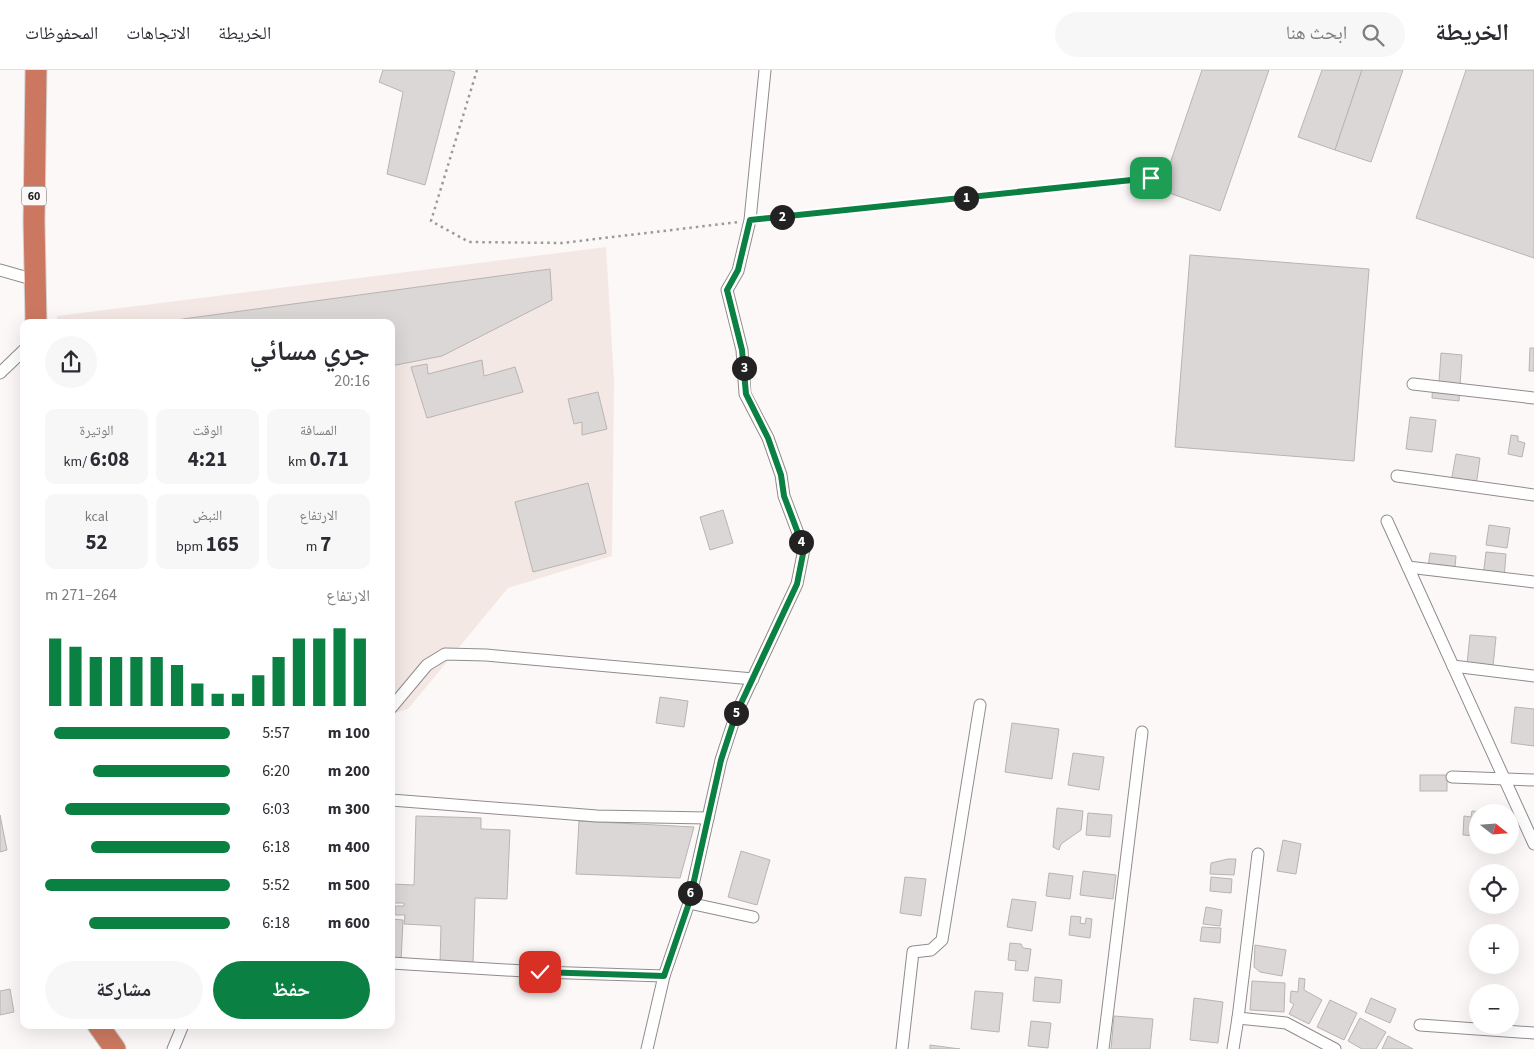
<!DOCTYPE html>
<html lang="ar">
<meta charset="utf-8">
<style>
:root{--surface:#fff;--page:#f7f7f7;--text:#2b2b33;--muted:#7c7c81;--line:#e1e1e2;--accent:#0b8043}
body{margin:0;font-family:"Source Sans 3","Noto Naskh Arabic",sans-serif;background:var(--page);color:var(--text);direction:rtl;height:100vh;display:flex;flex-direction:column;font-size:19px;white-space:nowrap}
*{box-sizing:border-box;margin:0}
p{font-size:16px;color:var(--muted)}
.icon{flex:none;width:28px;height:28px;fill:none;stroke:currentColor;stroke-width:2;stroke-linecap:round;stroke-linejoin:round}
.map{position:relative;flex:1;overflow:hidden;direction:ltr}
.side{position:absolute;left:20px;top:249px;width:375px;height:710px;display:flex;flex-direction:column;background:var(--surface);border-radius:10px;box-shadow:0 5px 20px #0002;direction:rtl}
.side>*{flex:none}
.needle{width:32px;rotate:107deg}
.fabs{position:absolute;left:1469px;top:734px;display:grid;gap:10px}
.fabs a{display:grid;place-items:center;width:50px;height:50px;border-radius:50%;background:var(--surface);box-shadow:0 5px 20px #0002;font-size:25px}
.pin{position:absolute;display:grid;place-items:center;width:42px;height:42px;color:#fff;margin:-21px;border-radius:10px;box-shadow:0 2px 8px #0006}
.km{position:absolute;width:25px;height:25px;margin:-12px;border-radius:50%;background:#222;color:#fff;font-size:14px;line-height:25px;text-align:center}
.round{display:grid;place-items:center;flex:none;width:52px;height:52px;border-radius:26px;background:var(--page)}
.summary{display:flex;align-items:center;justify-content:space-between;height:85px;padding:0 25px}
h1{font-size:28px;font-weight:700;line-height:38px}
.figures{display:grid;grid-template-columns:repeat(3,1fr);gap:8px;height:85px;padding:5px 25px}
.figures div{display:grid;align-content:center;border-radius:10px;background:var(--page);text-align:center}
.figures b{font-size:21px;font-weight:700}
.figures small{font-size:14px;font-weight:400}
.figures p{font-size:14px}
.chart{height:140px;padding:10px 25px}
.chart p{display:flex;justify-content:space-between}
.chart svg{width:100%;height:90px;margin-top:5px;stroke:var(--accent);stroke-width:6}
.action{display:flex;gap:10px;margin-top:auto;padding:10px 25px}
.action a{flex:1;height:58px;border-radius:30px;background:var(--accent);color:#fff;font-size:20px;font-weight:700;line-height:58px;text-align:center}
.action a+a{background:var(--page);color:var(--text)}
ul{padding:0 25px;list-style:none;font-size:16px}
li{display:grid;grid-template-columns:80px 60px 1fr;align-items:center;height:38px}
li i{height:12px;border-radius:6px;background:var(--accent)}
header{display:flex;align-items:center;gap:30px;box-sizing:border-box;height:70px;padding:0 25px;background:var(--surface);border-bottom:1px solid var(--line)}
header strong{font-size:24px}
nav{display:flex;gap:28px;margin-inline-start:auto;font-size:18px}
.search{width:350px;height:45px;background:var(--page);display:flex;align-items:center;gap:12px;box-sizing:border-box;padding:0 18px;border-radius:28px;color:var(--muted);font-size:19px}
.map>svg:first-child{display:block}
.built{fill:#f4e8e4}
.building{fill:#dbd7d6;stroke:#b8b4b3}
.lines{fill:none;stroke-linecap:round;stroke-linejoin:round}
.street-casing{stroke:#908c8b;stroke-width:13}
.highway-casing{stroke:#d3d3d3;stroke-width:23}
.path{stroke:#9c9a99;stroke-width:2.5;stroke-dasharray:2.5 4;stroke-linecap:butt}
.street{stroke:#fff;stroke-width:11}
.highway{stroke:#cc7860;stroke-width:21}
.route-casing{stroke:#fff;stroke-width:10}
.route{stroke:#0b8043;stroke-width:6}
.labels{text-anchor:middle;stroke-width:5;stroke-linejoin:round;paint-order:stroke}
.shield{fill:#fcf8f7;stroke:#646261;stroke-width:1}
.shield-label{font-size:12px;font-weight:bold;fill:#232221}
</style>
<header>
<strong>الخريطة</strong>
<div class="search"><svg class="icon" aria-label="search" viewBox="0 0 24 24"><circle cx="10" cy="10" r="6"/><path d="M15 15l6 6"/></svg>ابحث هنا</div>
<nav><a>الخريطة</a><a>الاتجاهات</a><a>المحفوظات</a></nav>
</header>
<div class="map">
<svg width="1534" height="979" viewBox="0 0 1534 979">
<rect width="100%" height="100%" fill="#fcf8f7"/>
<polygon class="built" points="606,177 614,310 612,486 508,518 408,639 391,644 391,252 57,252 57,246"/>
<g class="building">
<polygon points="383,0 448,0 455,2 425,115 387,104 403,22 379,12"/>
<polygon points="1202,0 1269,0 1220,141 1161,120"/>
<polygon points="1322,0 1362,0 1335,80 1298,67"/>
<polygon points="1362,0 1403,0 1371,92 1335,80"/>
<polygon points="1466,0 1534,0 1534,188 1416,148"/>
<polygon points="1190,185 1369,199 1354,391 1175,377"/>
<polygon points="550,199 552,230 442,286 391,296 391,252 161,252"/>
<polygon points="1530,278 1534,278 1534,301 1529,301"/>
<polygon points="1441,283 1462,285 1459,331 1432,328 1433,311 1439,312"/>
<polygon points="482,290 484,306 515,297 523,322 427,348 411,297 427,294 428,304"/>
<polygon points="598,322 607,359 582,365 582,352 574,354 568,329"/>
<polygon points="1410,347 1436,350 1432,382 1406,379"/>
<polygon points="1511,365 1518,366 1518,371 1525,373 1522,387 1508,384"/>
<polygon points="1456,384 1480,388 1476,416 1451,412"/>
<polygon points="588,413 606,483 533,502 515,432"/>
<polygon points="723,440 733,473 710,480 700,447"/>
<polygon points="1489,455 1510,458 1507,478 1486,475"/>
<polygon points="1486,482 1506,484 1504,509 1483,506"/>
<polygon points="1430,483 1456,486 1454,508 1427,505"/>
<polygon points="1470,565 1496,567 1493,596 1467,594"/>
<polygon points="660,627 688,631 684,657 656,653"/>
<polygon points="1515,637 1534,639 1534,676 1511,673"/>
<polygon points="1012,653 1059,659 1052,709 1005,702"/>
<polygon points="1073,683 1104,687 1099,720 1068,715"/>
<rect x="1420" y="705" width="27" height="16"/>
<polygon points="1057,738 1083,741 1081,760 1061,774 1059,780 1053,777"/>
<polygon points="1472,741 1483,742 1478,742 1478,766 1463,765 1464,746 1471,747"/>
<polygon points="1088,743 1112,745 1110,767 1086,765"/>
<polygon points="0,745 7,780 0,782"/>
<polygon points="416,746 481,748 481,759 510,760 507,829 475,828 473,895 440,894 441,856 404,854 405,845 395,845 395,836 404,836 404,833 392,833 391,814 414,815"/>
<polygon points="579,751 694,757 680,808 576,804"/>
<polygon points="1283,770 1301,774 1296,804 1277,801"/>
<polygon points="741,781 770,790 757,835 728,827"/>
<polygon points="1228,789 1236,789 1234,805 1210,804 1211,793"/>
<polygon points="1083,801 1116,805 1113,829 1080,825"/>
<polygon points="1049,803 1073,806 1070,829 1046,826"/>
<polygon points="905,807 926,809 921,846 900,843"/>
<polygon points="1211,807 1232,809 1231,823 1210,821"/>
<polygon points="1012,829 1036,832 1032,861 1007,857"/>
<polygon points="1206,837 1222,840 1220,856 1203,854"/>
<polygon points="1071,846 1081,847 1080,853 1085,854 1086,848 1092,849 1090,868 1069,865"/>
<polygon points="391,849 403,850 401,891 391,890"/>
<polygon points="1202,857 1221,858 1220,873 1200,871"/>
<polygon points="1010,873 1021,874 1023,878 1031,879 1028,901 1015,900 1016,891 1008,890"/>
<polygon points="1255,875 1286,880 1282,906 1260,902 1254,897"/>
<polygon points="1035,907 1062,910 1060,933 1033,931"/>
<polygon points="1299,908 1305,909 1304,920 1322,930 1309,954 1289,944 1294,934 1290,932 1291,921 1298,922"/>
<polygon points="1252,911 1285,913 1284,942 1250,940"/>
<polygon points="10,919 14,942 0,945 0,921"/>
<polygon points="975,921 1003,923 999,962 971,959"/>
<polygon points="1194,928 1223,932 1218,973 1190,970"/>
<polygon points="1371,928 1396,939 1390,953 1365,942"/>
<polygon points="1330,930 1357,943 1344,970 1317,957"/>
<polygon points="1114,946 1153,949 1150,979 1111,979"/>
<polygon points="1360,948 1386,962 1376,979 1362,979 1348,971"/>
<polygon points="1031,951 1051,953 1048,978 1028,976"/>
<polygon points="1388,966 1413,979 1382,979"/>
<polygon points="930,975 960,979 930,979"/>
</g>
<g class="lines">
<defs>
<g id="street">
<polyline points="0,200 35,210"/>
<polyline points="0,303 24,280"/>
<polyline points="1413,314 1534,328"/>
<polyline points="1397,406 1534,425"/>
<polyline points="1387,451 1534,774"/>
<polyline points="1408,497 1534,512"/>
<polyline points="1453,596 1534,606"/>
<polyline points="391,638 427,595 445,584 486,585 753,609"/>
<polyline points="1452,707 1534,710"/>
<polyline points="391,730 597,746 708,748 721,690 736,644 797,514 804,479 784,426 781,405 768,368 745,324 742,280 727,220 738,201 750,150 765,0"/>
<polyline points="1258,784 1238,948 1286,953 1335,979"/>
<polyline points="689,833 753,847"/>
<polyline points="391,893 540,902 664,906"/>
<polyline points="1420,955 1534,963"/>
<polyline points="173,979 183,955"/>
<polyline points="647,979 664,906 689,833 708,748"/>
<polyline points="902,979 913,882 931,880 942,870 980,635"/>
<polyline points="1103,979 1142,662"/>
<polyline points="1233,979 1238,948"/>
</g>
<g id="highway">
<polyline points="36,0 34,151 36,252"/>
<polyline points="98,955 115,979"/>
</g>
</defs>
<use href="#street" class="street-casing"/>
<use href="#highway" class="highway-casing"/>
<g class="path">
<polyline points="477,0 431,151 469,172 562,173 739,152"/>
<polyline points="762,149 1151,108"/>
</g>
<use href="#street" class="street"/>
<use href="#highway" class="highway"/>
</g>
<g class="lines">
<defs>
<polyline id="route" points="540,902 664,906 689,833 721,690 736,644 797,514 804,479 784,426 781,405 768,368 746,324 742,280 727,220 738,200 750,150 1151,108"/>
</defs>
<use href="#route" class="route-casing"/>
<use href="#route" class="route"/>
</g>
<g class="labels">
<rect class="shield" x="21.5" y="116.5" width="25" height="19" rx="4"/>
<g class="shield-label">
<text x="34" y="130">60</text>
</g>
</g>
</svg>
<div class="fabs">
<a><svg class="needle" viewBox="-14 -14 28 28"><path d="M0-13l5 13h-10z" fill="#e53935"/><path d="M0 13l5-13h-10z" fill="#7c7c81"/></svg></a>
<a><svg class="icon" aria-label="locate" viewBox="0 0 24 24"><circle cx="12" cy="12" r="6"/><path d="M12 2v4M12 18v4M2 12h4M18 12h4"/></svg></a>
<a>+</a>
<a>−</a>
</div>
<div class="pin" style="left:1151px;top:108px;background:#1e9e55"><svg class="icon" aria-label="arrive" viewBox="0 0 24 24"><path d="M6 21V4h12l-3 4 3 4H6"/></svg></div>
<div class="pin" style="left:540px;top:902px;background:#d93025"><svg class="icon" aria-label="check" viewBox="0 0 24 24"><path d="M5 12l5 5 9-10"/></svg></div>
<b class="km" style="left:966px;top:128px">1</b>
<b class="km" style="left:782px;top:147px">2</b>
<b class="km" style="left:744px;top:298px">3</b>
<b class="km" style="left:801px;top:472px">4</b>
<b class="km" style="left:736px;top:643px">5</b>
<b class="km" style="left:690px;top:823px">6</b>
<section class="side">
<div class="summary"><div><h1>جري مسائي</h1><p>20:16</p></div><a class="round"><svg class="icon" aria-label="share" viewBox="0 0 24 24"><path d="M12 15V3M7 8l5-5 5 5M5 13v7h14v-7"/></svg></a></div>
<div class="figures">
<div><p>المسافة</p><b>0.71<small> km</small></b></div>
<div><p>الوقت</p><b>4:21</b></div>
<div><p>الوتيرة</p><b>6:08<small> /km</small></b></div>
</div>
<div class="figures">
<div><p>الارتفاع</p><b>7<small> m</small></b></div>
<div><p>النبض</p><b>165<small> bpm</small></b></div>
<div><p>kcal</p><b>52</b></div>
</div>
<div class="chart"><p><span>الارتفاع</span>264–271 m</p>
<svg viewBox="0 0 160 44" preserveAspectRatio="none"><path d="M5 44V11M15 44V15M25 44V20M35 44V20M45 44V20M55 44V20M65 44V24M75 44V33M85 44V38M95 44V38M105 44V29M115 44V20M125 44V11M135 44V11M145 44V6M155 44V11"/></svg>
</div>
<ul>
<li><b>100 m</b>5:57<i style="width:95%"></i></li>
<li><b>200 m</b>6:20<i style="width:74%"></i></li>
<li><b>300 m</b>6:03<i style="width:89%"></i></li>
<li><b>400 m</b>6:18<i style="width:75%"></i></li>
<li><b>500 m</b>5:52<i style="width:100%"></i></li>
<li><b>600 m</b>6:18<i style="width:76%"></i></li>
</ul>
<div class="action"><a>حفظ</a><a>مشاركة</a></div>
</section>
</div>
